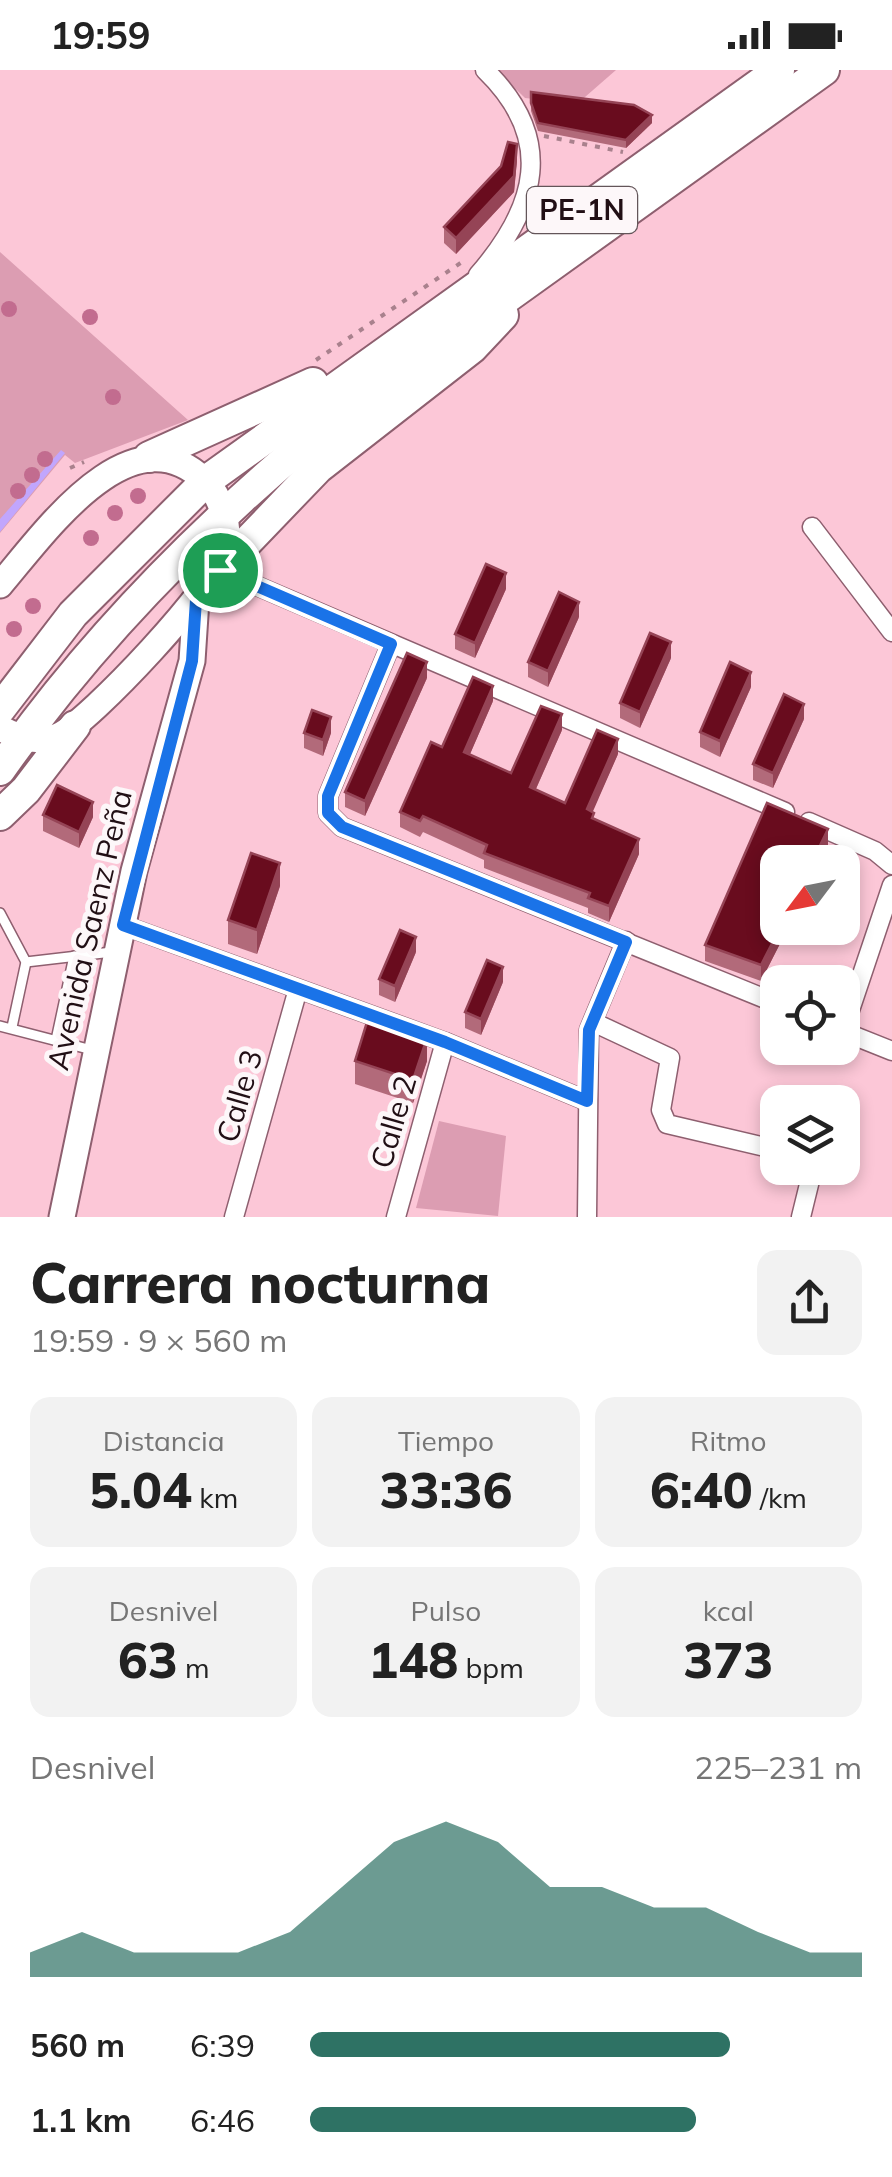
<!DOCTYPE html>
<html lang="es">
<meta charset="utf-8">
<style>
:root{--surface:#fff;--page:#f2f2f2;--text:#222;--muted:#767676;--accent:#2e7264}
body{margin:0;font-family:Mulish,sans-serif;background:var(--page);color:var(--text);height:100vh;display:flex;flex-direction:column;font-size:38px;white-space:nowrap}
*{box-sizing:border-box;margin:0}
p{font-size:32px;color:var(--muted)}
.icon{flex:none;width:55px;height:55px;fill:none;stroke:currentColor;stroke-width:2;stroke-linecap:round;stroke-linejoin:round}
.map{position:relative;height:1147px;overflow:hidden}
.panel{display:flex;flex-direction:column;background:var(--surface);flex:1}
.panel>*{flex:none}
.needle{width:65px;rotate:238deg}
.fabs{position:absolute;left:760px;top:775px;display:grid;gap:20px}
.fabs a{display:grid;place-items:center;width:100px;height:100px;border-radius:20px;background:var(--surface);box-shadow:0 5px 15px #0003;font-size:50px}
.pin{position:absolute;display:grid;place-items:center;width:85px;height:85px;color:#fff;margin:-42px;border:5px solid #fff;border-radius:50%;box-shadow:0 2px 10px #0007}
.round{display:grid;place-items:center;flex:none;width:105px;height:105px;border-radius:20px;background:var(--page)}
.overview{display:flex;align-items:center;justify-content:space-between;height:170px;padding:0 30px}
h1{font-size:55px;font-weight:800;line-height:75px}
.stats{display:grid;grid-template-columns:repeat(3,1fr);gap:15px;height:170px;padding:10px 30px}
.stats div{display:grid;align-content:center;border-radius:20px;background:var(--page);text-align:center}
.stats b{font-size:50px;font-weight:800}
.stats small{font-size:28px;font-weight:400}
.stats p{font-size:28px}
.chart{height:280px;padding:20px 30px}
.chart p{display:flex;justify-content:space-between}
.chart svg{width:100%;height:180px;margin-top:10px;fill:var(--accent);opacity:.7}
ul{padding:0 30px;list-style:none;font-size:32px}
li{display:grid;grid-template-columns:160px 120px 1fr;align-items:center;height:75px}
li i{height:25px;border-radius:12px;background:var(--accent)}
.status{display:flex;justify-content:space-between;align-items:center;height:70px;padding:0 50px;background:var(--surface);direction:ltr}
.status svg{height:28px;fill:currentColor}
.map>svg:first-child{display:block}
.green{fill:#dc9db2}
.water{fill:#c1a6fd}
.lines{fill:none;stroke-linecap:round;stroke-linejoin:round}
.service-casing{stroke:#8e5f6f;stroke-width:12}
.minor-casing{stroke:#8e5f6f;stroke-width:21}
.secondary-casing{stroke:#8e5f6f;stroke-width:29}
.trunk-casing{stroke:#8e5f6f;stroke-width:34}
.path{stroke:#a9818d;stroke-width:4;stroke-dasharray:5 8;stroke-linecap:butt}
.service{stroke:#fff;stroke-width:9}
.minor{stroke:#fff;stroke-width:18}
.secondary{stroke:#fff;stroke-width:25}
.trunk{stroke:#fff;stroke-width:30}
.tree{fill:#c26c8f}
.wall{fill:#b26a7a}
.shaded-wall{fill:#954456}
.building{fill:#690c1e;stroke:#954456;stroke-width:2.5}
.route-casing{stroke:#fff;stroke-width:20}
.route{stroke:#1a73e8;stroke-width:12}
.labels{text-anchor:middle;stroke-width:10;stroke-linejoin:round;paint-order:stroke}
.shield{fill:#fdf7f9;stroke:#635559;stroke-width:2.5}
.shield-label{font-size:28px;font-weight:bold;fill:#210f15}
.street-label{font-size:30px;fill:#210f15;stroke:#fdf7f9}
</style>
<div class="status"><b>19:59</b><svg viewBox="0 0 49 12"><path d="M0 12V9h3v3zM5 12V6h3v6zM10 12V3h3v9zM15 12V0h3v12zM26 1h20v11H26zM47 4h2v5h-2z"/></svg></div>
<div class="map">
<svg width="892" height="1147" viewBox="0 0 892 1147">
<rect width="100%" height="100%" fill="#fcc7d7"/>
<g class="green">
<polygon points="496,0 616,0 577,34 525,28"/>
<polygon points="0,182 188,350 75,393 65,385 0,463"/>
<polygon points="439,1051 506,1066 498,1146 416,1138"/>
</g>
<polygon class="water" points="61,380 65,383 0,462 0,449"/>
<g class="lines">
<defs>
<g id="service">
<polyline points="0,843 26,892 12,957"/>
<polyline points="26,892 112,882"/>
<polyline points="0,956 92,980"/>
<polyline points="56,970 74,886"/>
</g>
<g id="minor">
<path d="M478,205C537,137 556,69 485,0"/>
<polyline points="812,457 892,562"/>
<polyline points="220,500 785,742"/>
<polyline points="391,574 328,726 328,743 342,757 778,934"/>
<polyline points="809,752 875,781 892,795"/>
<polyline points="123,855 445,972 587,1031"/>
<polyline points="593,952 670,988 661,1040 667,1054 778,1080"/>
<polyline points="842,961 892,981"/>
<polyline points="843,961 892,815"/>
<polyline points="234,1147 298,919"/>
<polyline points="396,1147 445,972"/>
<polyline points="587,1147 589,960 626,871"/>
<polyline points="801,1147 813,1098"/>
</g>
<g id="secondary">
<path d="M0,515C43,465 130,339 204,410C222,427 230,456 226,480C221,511 89,653 58,666C39,674 18,668 0,658"/>
<polyline points="62,1147 134,801 192,591 196,530"/>
</g>
<g id="trunk">
<polyline points="149,387 313,313"/>
<polyline points="220,500 318,398 472,278 503,245"/>
<polyline points="0,639 73,544 206,411 779,0"/>
<path d="M0,700C88,574 194,466 311,368L824,0"/>
<polyline points="0,745 26,720 75,656"/>
</g>
</defs>
<use href="#service" class="service-casing"/>
<use href="#minor" class="minor-casing"/>
<use href="#secondary" class="secondary-casing"/>
<use href="#trunk" class="trunk-casing"/>
<g class="path">
<polyline points="544,66 623,82"/>
<polyline points="316,290 462,192"/>
<polyline points="70,398 84,392"/>
</g>
<use href="#service" class="service"/>
<use href="#minor" class="minor"/>
<use href="#secondary" class="secondary"/>
<use href="#trunk" class="trunk"/>
</g>
<g class="tree">
<circle cx="9" cy="239" r="8"/>
<circle cx="90" cy="247" r="8"/>
<circle cx="113" cy="327" r="8"/>
<circle cx="45" cy="389" r="8"/>
<circle cx="32" cy="405" r="8"/>
<circle cx="18" cy="421" r="8"/>
<circle cx="138" cy="426" r="8"/>
<circle cx="115" cy="443" r="8"/>
<circle cx="91" cy="468" r="8"/>
<circle cx="33" cy="536" r="8"/>
<circle cx="14" cy="559" r="8"/>
</g>
<g class="wall">
<polygon points="531,22 652,53 626,78 538,61 531,41"/>
<polygon points="517,90 514,122 456,184 444,173 444,157"/>
<polygon points="506,519 475,588 455,579 455,564"/>
<polygon points="579,547 548,617 528,607 528,592"/>
<polygon points="671,588 640,658 620,648 620,633"/>
<polygon points="427,608 365,746 345,737 345,722"/>
<polygon points="751,617 720,687 700,677 700,662"/>
<polygon points="493,631 470,684 511,703 562,660 536,719 565,733 618,684 592,742 594,749 639,784 609,852 588,843 588,838 484,798 484,790 423,762 420,767 400,757 400,742 442,677"/>
<polygon points="804,649 773,718 753,710 753,694"/>
<polygon points="304,663 331,663 323,686 304,678"/>
<polygon points="43,745 93,747 79,778 43,761"/>
<polygon points="828,775 778,858 788,858 761,911 705,891 705,875"/>
<polygon points="280,816 257,884 228,874 228,850"/>
<polygon points="416,882 395,932 379,925 379,909"/>
<polygon points="503,912 481,965 465,958 465,942"/>
<polygon points="355,991 427,991 413,1033 355,1014"/>
</g>
<g class="shaded-wall">
<polygon points="652,45 652,53 626,78 626,70"/>
<polygon points="517,74 517,90 514,122 456,184 456,168"/>
<polygon points="506,503 506,519 475,588 475,573"/>
<polygon points="579,532 579,547 548,617 548,601"/>
<polygon points="671,572 671,588 640,658 640,642"/>
<polygon points="427,592 427,608 365,746 365,731"/>
<polygon points="751,602 751,617 720,687 720,671"/>
<polygon points="493,616 493,631 464,698 464,682"/>
<polygon points="804,634 804,649 773,718 773,703"/>
<polygon points="562,644 562,660 530,732 530,717"/>
<polygon points="331,647 331,663 323,686 323,670"/>
<polygon points="618,669 618,684 587,755 587,739"/>
<polygon points="93,732 93,747 79,778 79,762"/>
<polygon points="828,759 828,775 820,792 812,792"/>
<polygon points="639,769 639,784 609,852 609,836"/>
<polygon points="280,793 280,816 257,884 257,860"/>
<polygon points="780,858 788,858 761,911 761,895"/>
<polygon points="416,867 416,882 395,932 395,916"/>
<polygon points="503,897 503,912 481,965 481,949"/>
<polygon points="427,968 427,991 413,1033 413,1010"/>
</g>
<g class="building">
<polygon points="531,22 634,35 652,45 626,70 538,53 531,33"/>
<polygon points="508,72 517,74 514,106 456,168 444,157 501,96"/>
<polygon points="486,494 506,503 475,573 455,564"/>
<polygon points="559,522 579,532 548,601 528,592"/>
<polygon points="650,563 671,572 640,642 620,633"/>
<polygon points="407,583 427,592 365,731 345,722"/>
<polygon points="730,592 751,602 720,671 700,662"/>
<polygon points="473,607 493,616 464,682 511,703 541,636 562,644 530,717 565,733 597,660 618,669 587,739 594,743 592,748 639,769 609,836 588,828 590,823 484,783 487,775 423,746 420,751 400,742 431,672 442,677"/>
<polygon points="784,624 804,634 773,703 753,694"/>
<polygon points="312,640 331,647 323,670 304,663"/>
<polygon points="57,715 93,732 79,762 43,745"/>
<polygon points="767,733 828,759 812,792 778,792 778,858 780,858 761,895 705,875"/>
<polygon points="251,783 280,793 257,860 228,850"/>
<polygon points="400,860 416,867 395,916 379,909"/>
<polygon points="487,890 503,897 481,949 465,942"/>
<polygon points="371,939 420,956 427,968 413,1010 355,991"/>
</g>
<g class="lines">
<defs>
<polygon id="route" points="220,500 391,574 328,726 328,743 342,757 626,872 589,960 587,1031 445,972 123,855 192,591 196,530"/>
</defs>
<use href="#route" class="route-casing"/>
<use href="#route" class="route"/>
</g>
<g class="labels">
<rect class="shield" x="527" y="117" width="110" height="46" rx="8"/>
<g class="shield-label">
<text x="582" y="150">PE-1N</text>
</g>
<g class="street-label">
<text transform="translate(90 860) rotate(-77)" y="10">Avenida Saenz Peña</text>
<text transform="translate(240 1026) rotate(-74)" y="10">Calle 3</text>
<text transform="translate(394 1052) rotate(-74)" y="10">Calle 2</text>
</g>
</g>
</svg>
<div class="fabs">
<a><svg class="needle" viewBox="-14 -14 28 28"><path d="M0-13l5 13h-10z" fill="#e53935"/><path d="M0 13l5-13h-10z" fill="#767676"/></svg></a>
<a><svg class="icon" aria-label="locate" viewBox="0 0 24 24"><circle cx="12" cy="12" r="6"/><path d="M12 2v4M12 18v4M2 12h4M18 12h4"/></svg></a>
<a><svg class="icon" aria-label="layers" viewBox="0 0 24 24"><path d="M12 4l9 5-9 5-9-5zM3 14l9 5 9-5"/></svg></a>
</div>
<div class="pin" style="left:220px;top:500px;background:#1e9e55"><svg class="icon" aria-label="arrive" viewBox="0 0 24 24"><path d="M6 21V4h12l-3 4 3 4H6"/></svg></div>
</div>
<section class="panel">
<div class="overview"><div><h1>Carrera nocturna</h1><p>19:59 · 9 × 560 m</p></div><a class="round"><svg class="icon" aria-label="share" viewBox="0 0 24 24"><path d="M12 15V3M7 8l5-5 5 5M5 13v7h14v-7"/></svg></a></div>
<div class="stats">
<div><p>Distancia</p><b>5.04<small> km</small></b></div>
<div><p>Tiempo</p><b>33:36</b></div>
<div><p>Ritmo</p><b>6:40<small> /km</small></b></div>
</div>
<div class="stats">
<div><p>Desnivel</p><b>63<small> m</small></b></div>
<div><p>Pulso</p><b>148<small> bpm</small></b></div>
<div><p>kcal</p><b>373</b></div>
</div>
<div class="chart"><p><span>Desnivel</span>225–231 m</p>
<svg viewBox="0 0 160 44" preserveAspectRatio="none"><path d="M0 44V38L10 33L20 38L30 38L40 38L50 33L60 22L70 11L80 6L90 11L100 22L110 22L120 27L130 27L140 33L150 38L160 38V44z"/></svg>
</div>
<ul>
<li><b>560 m</b>6:39<i style="width:76%"></i></li>
<li><b>1.1 km</b>6:46<i style="width:70%"></i></li>
</ul>
</section>
